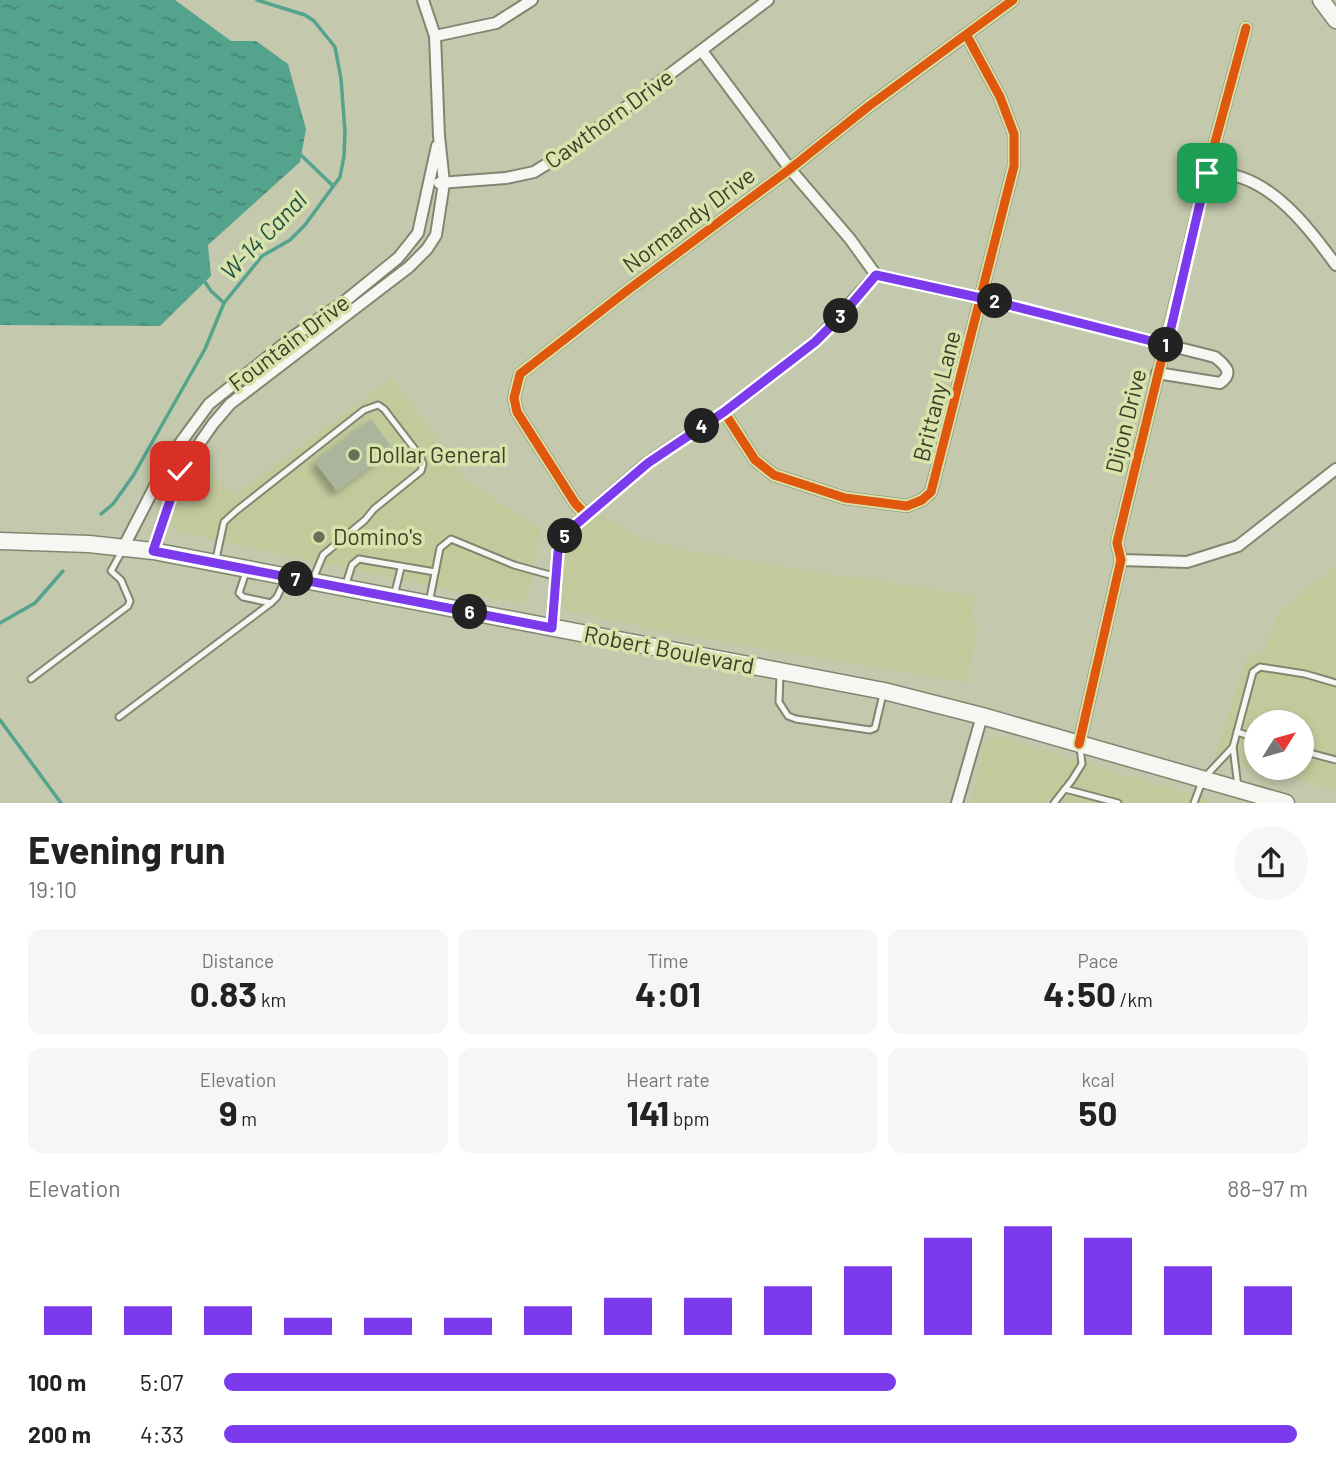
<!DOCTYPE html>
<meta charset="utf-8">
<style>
:root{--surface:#fff;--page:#f6f6f6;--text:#222;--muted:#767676;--accent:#7c3aed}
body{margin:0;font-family:Barlow,sans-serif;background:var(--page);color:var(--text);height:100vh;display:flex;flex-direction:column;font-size:26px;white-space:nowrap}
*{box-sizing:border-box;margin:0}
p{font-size:23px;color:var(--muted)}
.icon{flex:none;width:38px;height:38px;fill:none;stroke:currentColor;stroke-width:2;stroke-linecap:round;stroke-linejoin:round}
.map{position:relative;height:803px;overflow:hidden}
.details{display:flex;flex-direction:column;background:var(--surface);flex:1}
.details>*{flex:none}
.needle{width:46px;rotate:53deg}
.controls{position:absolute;left:1244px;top:710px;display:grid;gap:14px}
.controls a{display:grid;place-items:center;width:70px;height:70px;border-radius:50%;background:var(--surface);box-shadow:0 4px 10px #0003;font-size:35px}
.pin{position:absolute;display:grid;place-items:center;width:60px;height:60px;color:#fff;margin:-30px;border-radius:14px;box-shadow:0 4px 10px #0006}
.km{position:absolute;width:35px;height:35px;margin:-18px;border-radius:50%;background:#222;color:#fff;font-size:19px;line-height:35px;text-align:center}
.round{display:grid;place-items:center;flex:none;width:74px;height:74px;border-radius:37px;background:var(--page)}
.summary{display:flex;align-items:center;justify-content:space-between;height:119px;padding:0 28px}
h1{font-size:38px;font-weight:700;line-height:52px}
.figures{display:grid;grid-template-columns:repeat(3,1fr);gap:10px;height:119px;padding:7px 28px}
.figures div{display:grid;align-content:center;border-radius:14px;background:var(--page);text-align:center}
.figures b{font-size:35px;font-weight:700}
.figures small{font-size:19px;font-weight:400}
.figures p{font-size:19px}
.chart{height:196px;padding:14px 28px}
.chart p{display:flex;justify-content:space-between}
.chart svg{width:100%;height:126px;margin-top:7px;stroke:var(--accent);stroke-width:6}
ul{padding:0 28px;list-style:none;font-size:23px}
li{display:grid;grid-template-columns:112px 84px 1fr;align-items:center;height:52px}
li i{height:18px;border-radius:9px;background:var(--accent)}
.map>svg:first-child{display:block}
.built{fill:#c2ca9c;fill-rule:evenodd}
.water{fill:url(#water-ripples)}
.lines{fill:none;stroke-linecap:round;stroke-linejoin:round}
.stream{stroke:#54a38c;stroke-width:3.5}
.building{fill:#aab59c;filter:url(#shadow)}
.lane-casing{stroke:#828670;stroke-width:9}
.street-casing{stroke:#828670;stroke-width:14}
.secondary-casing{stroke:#828670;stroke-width:19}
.lane{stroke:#f6f7f3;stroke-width:5}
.street{stroke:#f6f7f3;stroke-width:10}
.secondary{stroke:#f6f7f3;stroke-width:16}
.cycleway-casing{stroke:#d8e3ac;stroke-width:13}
.cycleway{stroke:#df580d;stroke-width:9}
.route-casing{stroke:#fff;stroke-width:14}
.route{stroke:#7c3aed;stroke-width:9}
.poi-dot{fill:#6b6f57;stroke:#d8e3ac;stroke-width:2.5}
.labels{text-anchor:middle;stroke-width:7;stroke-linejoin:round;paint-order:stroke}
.street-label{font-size:23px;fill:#3b3f29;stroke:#d8e3ac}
.poi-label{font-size:23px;fill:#3b3f29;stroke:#d8e3ac;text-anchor:start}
.water-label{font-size:24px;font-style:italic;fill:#245147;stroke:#d8e3ac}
</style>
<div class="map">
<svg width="1336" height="803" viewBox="0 0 1336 803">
<defs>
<pattern id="water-ripples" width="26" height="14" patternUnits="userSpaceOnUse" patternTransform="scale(1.75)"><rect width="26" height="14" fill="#54a38c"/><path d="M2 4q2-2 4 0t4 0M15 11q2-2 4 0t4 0" fill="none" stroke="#478672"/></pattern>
<filter id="shadow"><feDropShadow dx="-5.5" dy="5.5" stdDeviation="3.5" flood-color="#0004"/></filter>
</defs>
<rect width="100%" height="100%" fill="#c4c9ad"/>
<g class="built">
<polygon points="392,378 471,484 540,528 529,593 523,602 514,603 365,573 175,531 171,524 170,514 199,461 235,495"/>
<polygon points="600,513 641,539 701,554 975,596 970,618 979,622 966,683 686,636 561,609 561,587 564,554 570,537 590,518"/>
<path d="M1336,566V790L1214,758L1247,657L1256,653L1263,654L1278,613ZM1256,723H1302V768H1256Z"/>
<polygon points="995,736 1209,800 1208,803 971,803 985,741"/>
</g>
<polygon class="water" points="0,0 175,0 231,41 256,41 288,64 306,129 300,162 208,245 211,276 160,326 0,325"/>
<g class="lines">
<g class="stream">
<polyline points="301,155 333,186"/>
<polyline points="205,282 211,291 224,303"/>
<polyline points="101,514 113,504 133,476 205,349 224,303 262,256 290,240 305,225 340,177 344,156 345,132 341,79 335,47 314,21 305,15 257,0"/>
<polyline points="0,623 35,603 63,571"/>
<polyline points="0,720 61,803"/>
</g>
</g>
<polygon class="building" points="371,419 393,449 337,491 315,462"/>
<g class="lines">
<defs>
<g id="lane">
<polyline points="216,559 224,522 236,511 364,410 378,405 384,409 420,456 423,464 421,471 374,509 365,520 323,555 313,579"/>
<polyline points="246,572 239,593 243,597 271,603"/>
<polyline points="345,587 352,565 359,559 435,572"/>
<polyline points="394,596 401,568"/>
<polyline points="429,603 440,548 451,539 514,565 557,577"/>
<polyline points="780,674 779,702 788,716 796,719 870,730 875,728 883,694"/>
<polyline points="31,679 128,606 130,601 121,580 111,571 122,551"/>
<polyline points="119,717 271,603 277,597 285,580"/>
<polyline points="1237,732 1256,738"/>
<polyline points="1233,747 1253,672 1260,667 1305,674 1336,683"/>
<polyline points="1302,751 1336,760"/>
<polyline points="1065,789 1118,803"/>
<polyline points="1054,803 1072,780 1082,764 1080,747"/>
<polyline points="1194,803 1203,779 1233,747 1238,787"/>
</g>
<g id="street">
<polyline points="435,36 496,23 532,0"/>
<path d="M702,51L790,169L850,239L876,275L981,298L1215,357C1226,366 1234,373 1220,383L1157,373"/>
<path d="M1207,173C1265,169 1305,223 1336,265"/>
<polyline points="439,183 506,178 534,172 568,151 768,0"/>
<polyline points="724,412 755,460 774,475 845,498 907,506 922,500 931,492 1014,166 1014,134 1000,97 967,36"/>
<polyline points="586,515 575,503 517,412 514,398 520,374 628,290 790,169 869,106 1013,0"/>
<polyline points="123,548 170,457 209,404 294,336 345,301 398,258 418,233 437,146"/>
<polyline points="153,551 180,471 213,424 230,404 409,267 427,249 436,235 444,183 439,136 435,36 423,0"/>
<polyline points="1121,560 1187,562 1238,546 1336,469"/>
<polyline points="552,627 558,552 566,533 647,463 724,412 815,342 876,275"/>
<polyline points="1079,744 1121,560 1117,543 1121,526 1211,157 1246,28"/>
<polyline points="957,803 982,716"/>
</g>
<g id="secondary">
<polyline points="1321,0 1336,20"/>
<polyline points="0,541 89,544 153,551 884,691 982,716 1286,803"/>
</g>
</defs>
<use href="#lane" class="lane-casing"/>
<use href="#street" class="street-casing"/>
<use href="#secondary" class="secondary-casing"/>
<use href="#lane" class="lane"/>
<use href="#street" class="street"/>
<use href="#secondary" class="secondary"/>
<defs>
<g id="cycleway">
<polyline points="724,412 755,460 774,475 845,498 907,506 922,500 931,492 1014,166 1014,134 1000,97 967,36"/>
<polyline points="586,515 575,503 517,412 514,398 520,374 628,290 790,169 869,106 1013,0"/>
<polyline points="1079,744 1121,560 1117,543 1121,526 1211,157 1246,28"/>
</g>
</defs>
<use href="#cycleway" class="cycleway-casing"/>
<use href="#cycleway" class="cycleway"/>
</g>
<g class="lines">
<defs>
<polyline id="route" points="180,471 153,551 552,628 558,552 566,533 648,463 724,412 815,342 842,315 876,275 981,298 1167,345 1207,173"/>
</defs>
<use href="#route" class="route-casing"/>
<use href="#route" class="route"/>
</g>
<g class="poi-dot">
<circle cx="354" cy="455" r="7"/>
<circle cx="319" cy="537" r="7"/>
</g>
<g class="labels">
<g class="street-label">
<text transform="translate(609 119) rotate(-36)" y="8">Cawthorn Drive</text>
<text transform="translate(689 220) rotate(-37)" y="8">Normandy Drive</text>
<text transform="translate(289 343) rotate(-37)" y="8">Fountain Drive</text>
<text transform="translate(937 396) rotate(-76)" y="8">Brittany Lane</text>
<text transform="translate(1126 421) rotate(-76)" y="8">Dijon Drive</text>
<text transform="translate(669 650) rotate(11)" y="8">Robert Boulevard</text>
</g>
<g class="poi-label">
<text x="368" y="463">Dollar General</text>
<text x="333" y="545">Domino's</text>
</g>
<g class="water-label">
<text transform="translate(264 236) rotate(-46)" y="8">W-14 Canal</text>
</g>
</g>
</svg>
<div class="controls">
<a><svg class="needle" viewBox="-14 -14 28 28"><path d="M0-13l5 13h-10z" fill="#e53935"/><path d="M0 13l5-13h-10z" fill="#767676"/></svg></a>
</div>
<div class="pin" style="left:1207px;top:173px;background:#1e9e55"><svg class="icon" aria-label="arrive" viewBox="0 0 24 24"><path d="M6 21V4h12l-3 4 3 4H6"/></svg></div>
<div class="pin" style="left:180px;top:471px;background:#d93025"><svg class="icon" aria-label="check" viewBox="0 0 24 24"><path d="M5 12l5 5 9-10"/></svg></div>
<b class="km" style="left:1166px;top:345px">1</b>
<b class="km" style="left:995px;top:301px">2</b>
<b class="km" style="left:841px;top:316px">3</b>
<b class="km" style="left:702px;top:426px">4</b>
<b class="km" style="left:565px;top:536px">5</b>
<b class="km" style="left:470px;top:612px">6</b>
<b class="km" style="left:296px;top:579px">7</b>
</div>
<section class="details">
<div class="summary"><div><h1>Evening run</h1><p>19:10</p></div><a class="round"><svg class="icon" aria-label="share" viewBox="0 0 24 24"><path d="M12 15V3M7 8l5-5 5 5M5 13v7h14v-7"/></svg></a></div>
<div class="figures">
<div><p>Distance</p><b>0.83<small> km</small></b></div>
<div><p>Time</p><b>4:01</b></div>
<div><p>Pace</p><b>4:50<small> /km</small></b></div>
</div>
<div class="figures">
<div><p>Elevation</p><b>9<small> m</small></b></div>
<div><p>Heart rate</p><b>141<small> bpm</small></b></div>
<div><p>kcal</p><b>50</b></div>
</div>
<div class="chart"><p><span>Elevation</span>88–97 m</p>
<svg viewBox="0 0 160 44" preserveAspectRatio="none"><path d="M5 44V34M15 44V34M25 44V34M35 44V38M45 44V38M55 44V38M65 44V34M75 44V31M85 44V31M95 44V27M105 44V20M115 44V10M125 44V6M135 44V10M145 44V20M155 44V27"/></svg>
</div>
<ul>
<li><b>100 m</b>5:07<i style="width:62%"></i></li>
<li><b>200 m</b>4:33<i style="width:99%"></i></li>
</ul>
</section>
